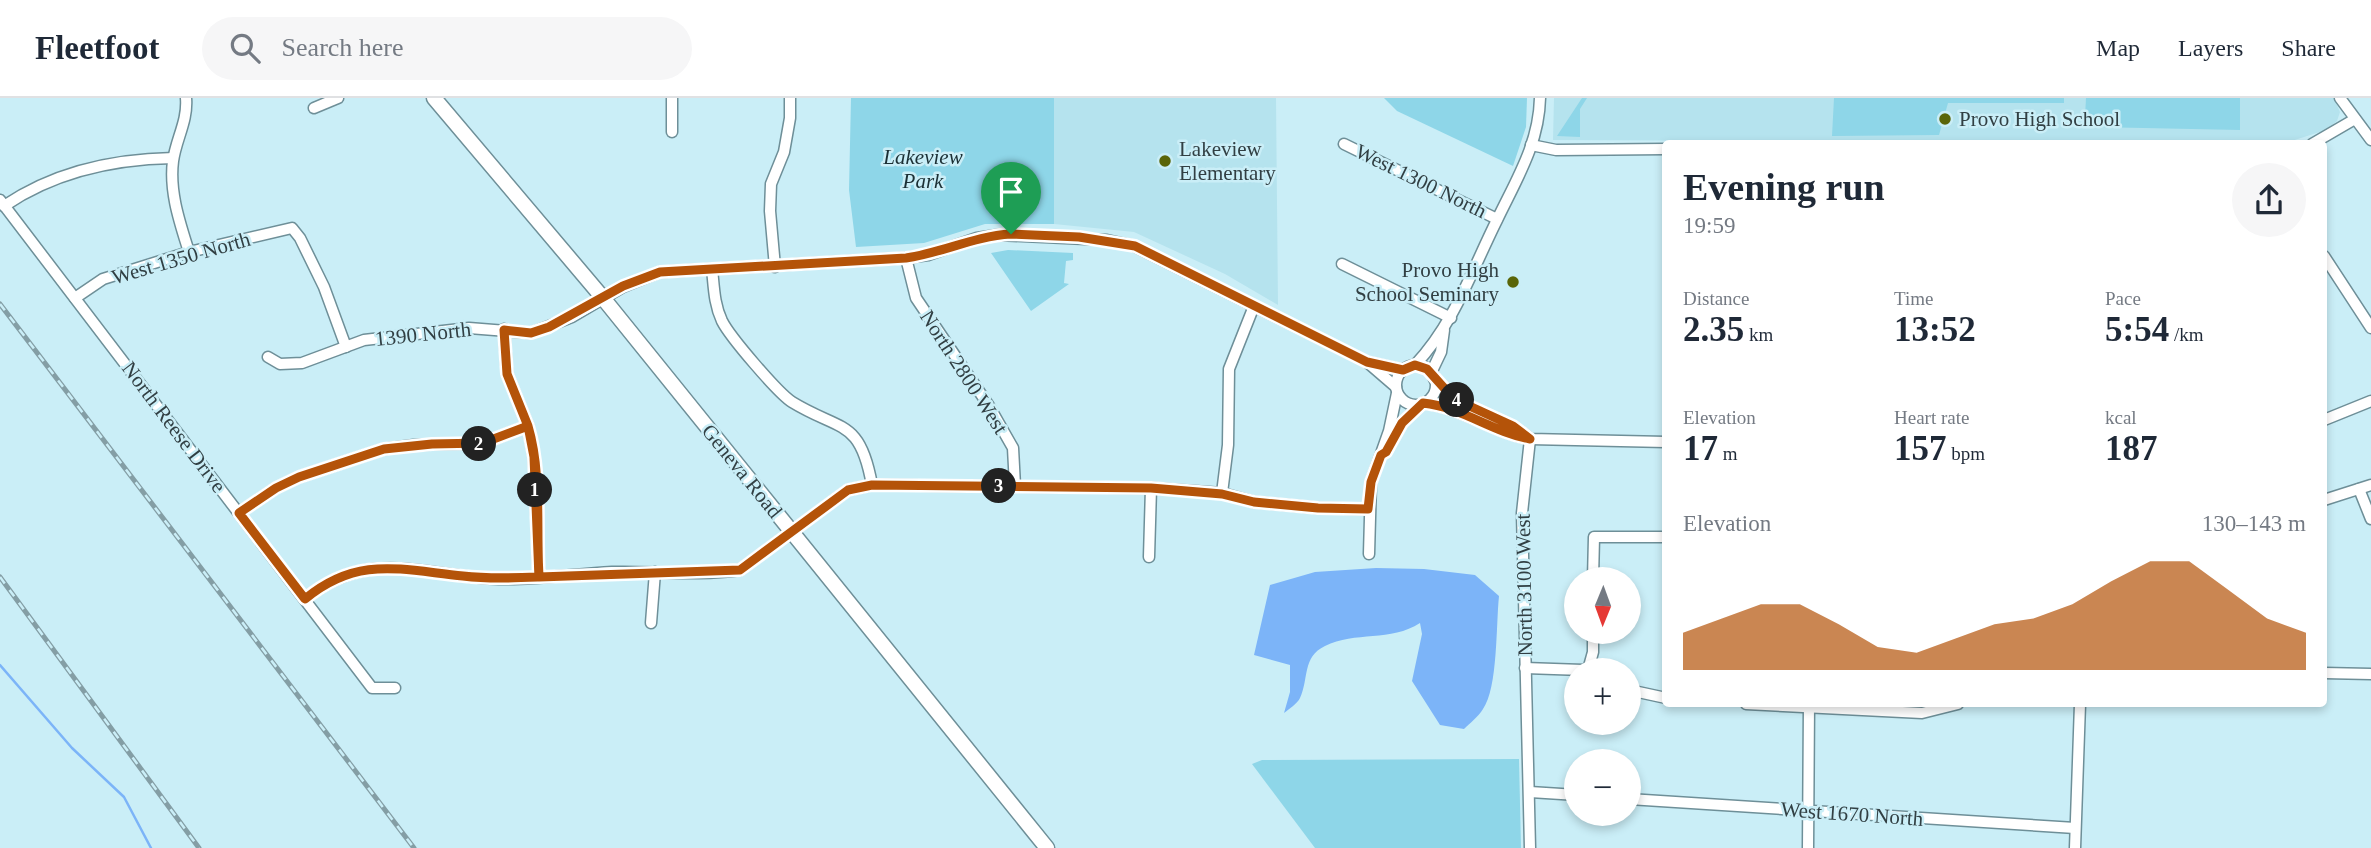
<!DOCTYPE html>
<meta charset="utf-8">
<style>
:root{--surface:#fff;--page:#f6f6f7;--text:#1f2937;--muted:#747a83;--line:#e0e1e3;--accent:#b45309}
body{margin:0;font-family:Georgia,serif;background:var(--page);color:var(--text);height:100vh;display:flex;flex-direction:column;font-size:26px;white-space:nowrap}
*{box-sizing:border-box;margin:0}
p{font-size:23px;color:var(--muted)}
.icon{flex:none;width:38px;height:38px;fill:none;stroke:currentColor;stroke-width:2;stroke-linecap:round;stroke-linejoin:round}
.map{position:relative;flex:1;overflow:hidden}
.side{position:absolute;left:1662px;top:42px;width:665px;height:567px;display:flex;flex-direction:column;background:var(--surface);border-radius:7px;box-shadow:0 4px 10px #0003}
.side>*{flex:none}
.needle{width:46px;rotate:181deg}
.fabs{position:absolute;left:1564px;top:469px;display:grid;gap:14px}
.fabs a{display:grid;place-items:center;width:77px;height:77px;border-radius:50%;background:var(--surface);box-shadow:0 4px 10px #0003;font-size:35px}
.pin{position:absolute;display:grid;place-items:center;width:60px;height:60px;color:#fff;margin:-72px -30px;border-radius:50% 50% 50% 0;rotate:-45deg;box-shadow:0 0 7px #0007}
.pin .icon{rotate:45deg}
.km{position:absolute;width:35px;height:35px;margin:-18px;border-radius:50%;background:#222;color:#fff;font-size:19px;line-height:35px;text-align:center}
.round{display:grid;place-items:center;flex:none;width:74px;height:74px;border-radius:37px;background:var(--page)}
.overview{display:flex;align-items:center;justify-content:space-between;height:119px;padding:0 21px}
h1{font-size:38px;font-weight:600;line-height:52px}
.figures{display:grid;grid-template-columns:repeat(3,1fr);gap:10px;height:119px;padding:7px 21px}
.figures div{display:grid;align-content:center}
.figures b{font-size:35px;font-weight:600}
.figures small{font-size:19px;font-weight:400}
.figures p{font-size:19px}
.chart{height:196px;padding:14px 21px}
.chart p{display:flex;justify-content:space-between}
.chart svg{width:100%;height:126px;margin-top:7px;fill:var(--accent);opacity:.7}
header{display:flex;align-items:center;gap:42px;box-sizing:border-box;height:98px;padding:0 35px;background:var(--surface);border-bottom:2px solid var(--line)}
header strong{font-size:33px}
nav{display:flex;gap:38px;margin-inline-start:auto;font-size:24px}
.search{width:490px;height:63px;background:var(--page);display:flex;align-items:center;gap:18px;box-sizing:border-box;padding:0 24px;border-radius:38px;color:var(--muted);font-size:26px}
.map>svg:first-child{display:block}
.built{fill:#b5e3ee}
.green{fill:#8ed6e8}
.water{fill:#7cb4f8}
.lines{fill:none;stroke-linecap:round;stroke-linejoin:round}
.stream{stroke:#7cb4f8;stroke-width:2.5}
.minor-casing{stroke:#6e8f98;stroke-width:13}
.major-casing{stroke:#6e8f98;stroke-width:17}
.minor{stroke:#fff;stroke-width:10}
.major{stroke:#fff;stroke-width:14}
.rail-casing{stroke:#849ea5;stroke-width:5}
.rail{stroke:#caeef7;stroke-width:2.5;stroke-dasharray:8;stroke-linecap:butt}
.route-casing{stroke:#fff;stroke-width:14}
.route{stroke:#b45309;stroke-width:9}
.poi-dot{fill:#5a6508;stroke:#caeef7;stroke-width:2.5}
.labels{text-anchor:middle;stroke-width:5;stroke-linejoin:round;paint-order:stroke}
.poi-label{font-size:21px;fill:#313f43;stroke:#caeef7;text-anchor:start}
.park-label{font-size:21px;font-style:italic;fill:#1b3035;stroke:#caeef7}
.street-label{font-size:21px;fill:#313f43;stroke:#caeef7}
</style>
<header>
<strong>Fleetfoot</strong>
<div class="search"><svg class="icon" aria-label="search" viewBox="0 0 24 24"><circle cx="10" cy="10" r="6"/><path d="M15 15l6 6"/></svg>Search here</div>
<nav><a>Map</a><a>Layers</a><a>Share</a></nav>
</header>
<div class="map">
<svg width="2371" height="750" viewBox="0 0 2371 750">
<rect width="100%" height="100%" fill="#caeef7"/>
<g class="built">
<polygon points="1054,0 1276,0 1278,207 1225,176 1134,134 1054,126"/>
<polygon points="1554,0 2334,0 2340,14 2337,23 2326,32 2285,45 1553,42"/>
</g>
<g class="green">
<polygon points="851,0 1054,0 1054,126 985,126 924,145 856,149 849,92"/>
<polygon points="1384,0 1527,0 1526,29 1513,68 1397,13"/>
<polygon points="1582,0 1587,0 1580,11 1580,39 1557,38"/>
<polygon points="1834,0 2064,0 2064,5 1948,5 1939,37 1832,38"/>
<polygon points="2086,0 2240,0 2240,32 2095,29 2085,19"/>
<polygon points="1008,152 1073,155 1073,162 1066,163 1064,185 1069,186 1031,213 991,155"/>
<polygon points="1519,661 1521,750 1315,750 1252,666 1262,662"/>
</g>
<path class="water" d="M1376,470L1424,471L1475,477L1499,498C1496,526 1498,590 1483,611C1478,619 1470,625 1464,631L1440,627L1412,583L1422,536L1420,525C1391,544 1355,533 1325,548C1302,559 1309,581 1300,600C1297,606 1289,611 1284,615L1290,594V567L1254,557L1270,487L1315,474Z"/>
<g class="lines">
<polyline class="stream" points="0,567 72,650 124,699 151,750"/>
<defs>
<g id="minor">
<path d="M186,0C188,23 176,41 173,63C169,94 180,125 189,154"/>
<polyline points="2340,0 2371,42"/>
<polyline points="314,10 338,0"/>
<polyline points="672,34 672,0"/>
<polyline points="1344,46 1497,121"/>
<polyline points="2312,46 2355,21"/>
<polyline points="1531,47 1556,52 1666,51"/>
<polyline points="0,102 372,590 395,590"/>
<path d="M4,108C54,74 114,61 173,60"/>
<polyline points="2324,158 2371,230"/>
<polyline points="906,160 916,200 989,308 1013,350 1015,388"/>
<polyline points="1342,166 1451,220"/>
<polyline points="775,169 770,113 771,86 784,54 790,20 790,0"/>
<path d="M712,171C714,189 714,206 722,223C730,239 778,295 792,304C841,334 860,320 872,387"/>
<polyline points="75,200 103,181 189,154 292,130 300,140 324,189 346,249"/>
<polyline points="504,231 507,276 528,328 534,359 539,479"/>
<polyline points="268,259 280,266 302,265 364,242 469,230 531,235 572,219 623,189 660,174 906,160 928,157 977,140 997,137 1107,142 1134,148 1367,264 1403,272"/>
<polyline points="1367,264 1396,289"/>
<path d="M1415,267C1454,226 1472,172 1497,122C1516,82 1539,46 1540,0"/>
<circle cx="1416" cy="287" r="20"/>
<polyline points="1431,275 1441,254 1444,232"/>
<path d="M1434,281C1458,311 1498,317 1528,339"/>
<path d="M1423,305C1462,309 1492,334 1530,341L1666,344"/>
<polyline points="2324,322 2371,303"/>
<polyline points="1390,347 1402,325 1420,307"/>
<polyline points="2359,391 2371,421"/>
<polyline points="1222,395 1228,347 1229,271 1254,208"/>
<polyline points="2324,402 2371,387"/>
<polyline points="239,415 276,390 299,379 384,351 414,347 483,345 528,328"/>
<polyline points="1369,456 1371,384 1389,333 1397,295"/>
<polyline points="1149,459 1151,390"/>
<polyline points="1593,481 1594,439 1666,439"/>
<path d="M305,501C370,448 425,479 499,481C536,482 574,476 612,474C654,473 698,478 740,472L848,392L872,387L1151,390L1222,395L1254,404L1318,410L1368,411"/>
<polyline points="651,525 655,474"/>
<polyline points="1525,570 1583,572"/>
<polyline points="1588,572 1593,554 1593,534"/>
<polyline points="2324,575 2371,576"/>
<polyline points="1629,592 1666,600"/>
<polyline points="1746,606 1922,615 1958,606"/>
<polyline points="1530,694 1577,697"/>
<polyline points="1629,701 2075,730"/>
<polyline points="1530,750 1522,415 1530,341"/>
<polyline points="1808,750 1809,606"/>
<polyline points="2075,750 2080,606"/>
</g>
<polyline id="major" points="434,0 603,200 1047,750"/>
</defs>
<use href="#minor" class="minor-casing"/>
<use href="#major" class="major-casing"/>
<use href="#minor" class="minor"/>
<use href="#major" class="major"/>
<defs>
<g id="rail">
<polyline points="0,206 414,750"/>
<polyline points="0,479 199,750"/>
</g>
</defs>
<use href="#rail" class="rail-casing"/>
<use href="#rail" class="rail"/>
</g>
<g class="lines">
<defs>
<path id="route" d="M1011,136C974,138 942,155 906,160L660,174L623,188L549,229L531,235L504,232L507,276L528,328L534,359L539,479C513,480 489,481 463,478C401,472 358,457 305,501L239,415L276,390L299,379L384,351L432,346L483,345L528,328C542,375 536,430 539,479L740,472L848,392L872,387L1151,390L1222,396L1254,404L1318,410L1368,411L1371,384L1381,357L1386,354L1402,325L1423,305C1462,309 1492,334 1530,341L1513,328L1454,301L1427,271L1415,267L1403,272L1367,264L1135,148L1079,139L1011,136"/>
</defs>
<use href="#route" class="route-casing"/>
<use href="#route" class="route"/>
</g>
<g class="poi-dot">
<circle cx="1945" cy="21" r="7"/>
<circle cx="1165" cy="63" r="7"/>
<circle cx="1513" cy="184" r="7"/>
</g>
<g class="labels">
<g class="poi-label">
<text x="1959" y="28">Provo High School</text>
<text x="1179" y="58">Lakeview<tspan x="1179" dy="24">Elementary</tspan></text>
<text x="1499" y="179" text-anchor="end">Provo High<tspan x="1499" dy="24">School Seminary</tspan></text>
</g>
<g class="park-label">
<text x="923" y="66">Lakeview<tspan x="923" dy="24">Park</tspan></text>
</g>
<g class="street-label">
<text transform="translate(1421 83) rotate(26)" y="7">West 1300 North</text>
<text transform="translate(181 160) rotate(-16)" y="7">West 1350 North</text>
<text transform="translate(423 236) rotate(-6)" y="7">1390 North</text>
<text transform="translate(964 274) rotate(57)" y="7">North 2800 West</text>
<text transform="translate(174 329) rotate(53)" y="7">North Reese Drive</text>
<text transform="translate(742 373) rotate(51)" y="7">Geneva Road</text>
<text transform="translate(1524 487) rotate(-91)" y="7">North 3100 West</text>
<text transform="translate(1852 716) rotate(4)" y="7">West 1670 North</text>
</g>
</g>
</svg>
<div class="fabs">
<a><svg class="needle" viewBox="-14 -14 28 28"><path d="M0-13l5 13h-10z" fill="#e53935"/><path d="M0 13l5-13h-10z" fill="#747a83"/></svg></a>
<a>+</a>
<a>−</a>
</div>
<div class="pin" style="left:1011px;top:136px;background:#1e9e55"><svg class="icon" aria-label="arrive" viewBox="0 0 24 24"><path d="M6 21V4h12l-3 4 3 4H6"/></svg></div>
<b class="km" style="left:535px;top:392px">1</b>
<b class="km" style="left:479px;top:346px">2</b>
<b class="km" style="left:999px;top:388px">3</b>
<b class="km" style="left:1457px;top:302px">4</b>
<section class="side">
<div class="overview"><div><h1>Evening run</h1><p>19:59</p></div><a class="round"><svg class="icon" aria-label="share" viewBox="0 0 24 24"><path d="M12 15V3M7 8l5-5 5 5M5 13v7h14v-7"/></svg></a></div>
<div class="figures">
<div><p>Distance</p><b>2.35<small> km</small></b></div>
<div><p>Time</p><b>13:52</b></div>
<div><p>Pace</p><b>5:54<small> /km</small></b></div>
</div>
<div class="figures">
<div><p>Elevation</p><b>17<small> m</small></b></div>
<div><p>Heart rate</p><b>157<small> bpm</small></b></div>
<div><p>kcal</p><b>187</b></div>
</div>
<div class="chart"><p><span>Elevation</span>130–143 m</p>
<svg viewBox="0 0 160 44" preserveAspectRatio="none"><path d="M0 44V31L10 26L20 21L30 21L40 28L50 36L60 38L70 33L80 28L90 26L100 21L110 13L120 6L130 6L140 16L150 26L160 31V44z"/></svg>
</div>
</section>
</div>
